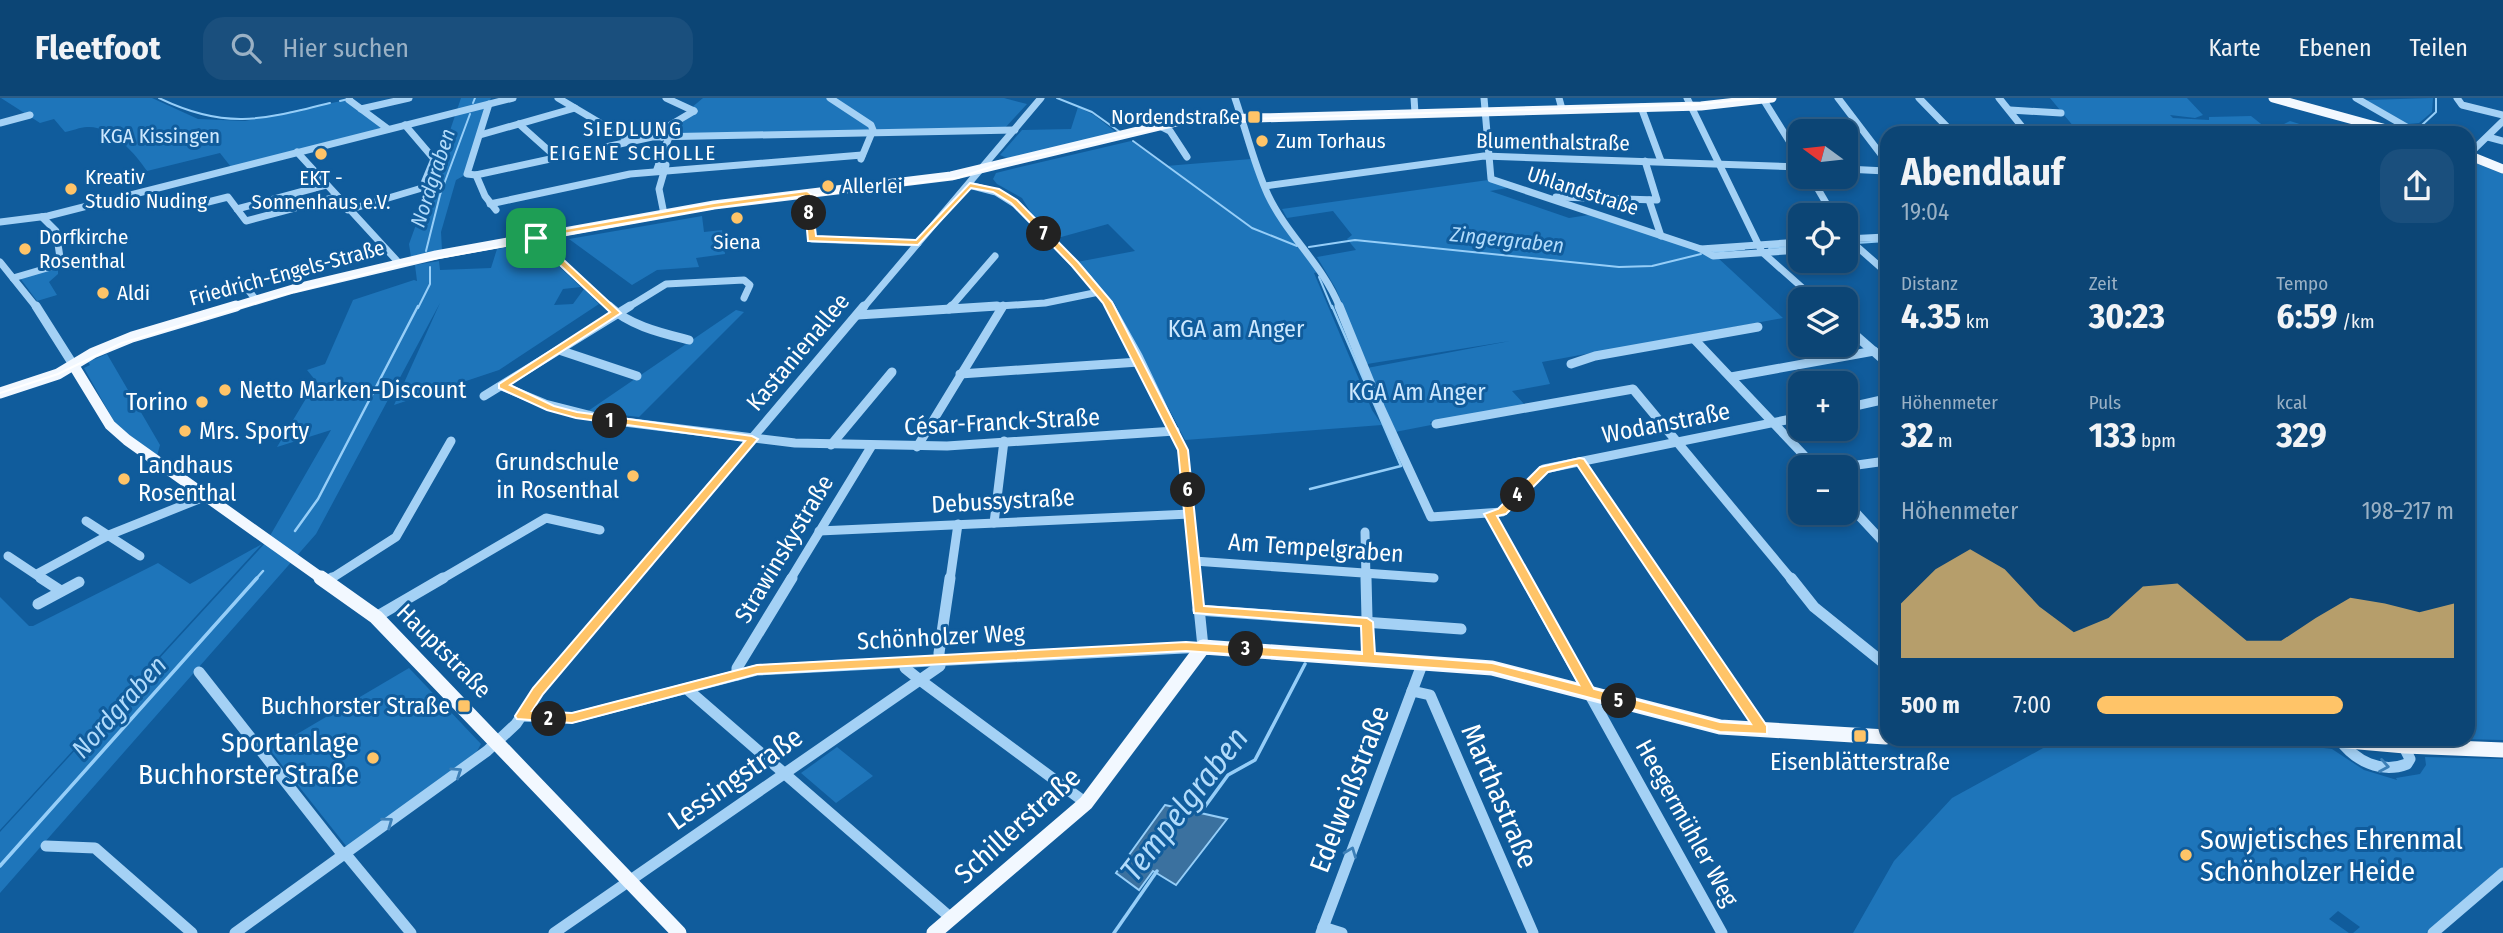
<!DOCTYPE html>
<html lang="de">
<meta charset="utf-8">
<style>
:root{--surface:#0c4575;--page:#1a4f7d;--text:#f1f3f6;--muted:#9ab1c5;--line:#2c5d87;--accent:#ffc468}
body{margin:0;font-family:"Fira Sans Condensed",sans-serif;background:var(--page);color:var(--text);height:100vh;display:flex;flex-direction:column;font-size:26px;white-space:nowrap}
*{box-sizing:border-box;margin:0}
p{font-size:23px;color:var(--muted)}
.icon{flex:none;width:38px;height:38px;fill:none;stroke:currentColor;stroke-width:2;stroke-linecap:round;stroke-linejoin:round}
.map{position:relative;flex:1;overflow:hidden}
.side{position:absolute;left:1880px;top:28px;width:595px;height:620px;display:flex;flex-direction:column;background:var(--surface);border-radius:21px;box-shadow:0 4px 10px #0003,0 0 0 2px var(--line)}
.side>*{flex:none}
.needle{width:46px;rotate:285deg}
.fabs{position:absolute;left:1788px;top:21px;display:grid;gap:14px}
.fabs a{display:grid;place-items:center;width:70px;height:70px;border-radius:14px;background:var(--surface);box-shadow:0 4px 10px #0003,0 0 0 2px var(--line);font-size:35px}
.pin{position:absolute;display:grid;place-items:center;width:60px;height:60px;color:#fff;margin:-30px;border-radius:14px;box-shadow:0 4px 10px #0006}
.km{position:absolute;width:35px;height:35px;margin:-18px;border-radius:50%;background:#222;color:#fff;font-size:19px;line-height:35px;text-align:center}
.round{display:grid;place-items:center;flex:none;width:74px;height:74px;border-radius:21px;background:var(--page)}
.overview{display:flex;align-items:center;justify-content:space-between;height:119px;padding:0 21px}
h1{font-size:38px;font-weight:700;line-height:52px}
.figures{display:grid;grid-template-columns:repeat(3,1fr);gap:10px;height:119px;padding:7px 21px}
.figures div{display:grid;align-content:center}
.figures b{font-size:35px;font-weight:700}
.figures small{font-size:19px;font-weight:400}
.figures p{font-size:19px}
.chart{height:196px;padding:14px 21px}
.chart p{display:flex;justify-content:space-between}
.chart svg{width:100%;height:126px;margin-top:7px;fill:var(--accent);opacity:.7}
ul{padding:0 21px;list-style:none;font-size:23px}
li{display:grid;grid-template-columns:112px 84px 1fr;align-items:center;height:52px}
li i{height:18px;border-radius:9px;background:var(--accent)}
header{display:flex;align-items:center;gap:42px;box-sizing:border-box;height:98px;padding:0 35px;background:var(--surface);border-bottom:2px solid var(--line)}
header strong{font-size:33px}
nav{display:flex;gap:38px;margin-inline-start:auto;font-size:24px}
.search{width:490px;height:63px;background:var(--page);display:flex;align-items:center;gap:18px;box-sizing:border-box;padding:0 24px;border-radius:21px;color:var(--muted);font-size:26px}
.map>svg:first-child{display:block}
.green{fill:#1e75ba}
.water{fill:#3b719f;stroke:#96cef8;stroke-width:2}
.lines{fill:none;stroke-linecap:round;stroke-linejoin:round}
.stream-far2{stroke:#96cef8;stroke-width:2}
.stream-far1{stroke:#96cef8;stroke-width:2.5}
.stream{stroke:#96cef8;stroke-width:3.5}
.minor-far2{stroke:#a4d1f5;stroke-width:7}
.minor-far1{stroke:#a4d1f5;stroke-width:9}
.minor{stroke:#a4d1f5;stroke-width:11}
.major-far2{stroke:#f2f8ff;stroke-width:9}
.major-far1{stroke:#f2f8ff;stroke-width:11}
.major{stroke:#f2f8ff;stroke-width:15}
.tram{stroke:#fff;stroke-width:2}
.oneway{stroke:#3c7fb7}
.route{fill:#ffc468;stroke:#fff;stroke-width:2;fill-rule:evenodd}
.poi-dot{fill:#ffc468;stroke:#105c9c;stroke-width:2.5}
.labels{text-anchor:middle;stroke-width:6;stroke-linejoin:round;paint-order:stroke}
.far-poi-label{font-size:21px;fill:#fff;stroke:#105c9c;text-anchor:start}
.far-neighbourhood-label{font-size:21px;letter-spacing:2px;fill:#fff;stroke:#105c9c}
.far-park-label{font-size:21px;fill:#cde8fe;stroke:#105c9c}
.far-street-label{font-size:21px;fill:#fff;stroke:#105c9c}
.far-water-label{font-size:21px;font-style:italic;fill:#b1dbfb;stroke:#105c9c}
.park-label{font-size:24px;fill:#cde8fe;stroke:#105c9c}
.street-label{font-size:24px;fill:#fff;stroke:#105c9c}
.poi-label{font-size:24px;fill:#fff;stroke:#105c9c;text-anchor:start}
.water-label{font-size:26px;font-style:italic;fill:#b1dbfb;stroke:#105c9c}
.near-poi-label{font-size:28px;fill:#fff;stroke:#105c9c;text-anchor:end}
.near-street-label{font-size:28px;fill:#fff;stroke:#105c9c}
.near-water-label{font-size:32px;font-style:italic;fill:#b1dbfb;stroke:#105c9c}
</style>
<header>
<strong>Fleetfoot</strong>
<div class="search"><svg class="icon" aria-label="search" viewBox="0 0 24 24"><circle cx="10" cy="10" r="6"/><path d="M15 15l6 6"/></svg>Hier suchen</div>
<nav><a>Karte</a><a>Ebenen</a><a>Teilen</a></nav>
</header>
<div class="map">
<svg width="2503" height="835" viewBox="0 0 2503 835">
<rect width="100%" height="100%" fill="#105c9c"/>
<g class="green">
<path d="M1,0H152L198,21L245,23L346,2L383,30L231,69L220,55L147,73C136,56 110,27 87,29C80,29 72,33 65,34L54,21L40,25Z"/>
<polygon points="461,0 491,0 465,77 456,82 441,134 442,152 411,159 409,146 422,110 420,108 424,106 430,91 423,92 436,59 440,62"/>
<polygon points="703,0 828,0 872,32 668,38 669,31 698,12 691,10"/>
<polygon points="831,0 1004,0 1027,6 1004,31 875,34"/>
<polygon points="2050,0 2187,0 2203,17 2195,20 2170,17 2173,20 2209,22 2209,19 2251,18 2270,33 2290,23 2325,34 2338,35 2079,35"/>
<polygon points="2433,0 2432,14 2419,25 2408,26 2366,2"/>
<polygon points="1078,9 1094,17 1117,35 1009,61 1000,57 1022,32 1071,31"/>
<path d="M1131,43L1166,68L1251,61C1266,104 1291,137 1318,174L1314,175L1372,312L1382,327L1185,342L1114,205L1077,164L1135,153L1108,126L1054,141L1034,120L1022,100L997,86L993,81L996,75L1012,71Z"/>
<polygon points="2468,62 2503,76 2503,642 2461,641 2468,640"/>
<polygon points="1488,82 1513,89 1490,93 1569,120 1595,116 1718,160 1783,220 1542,264 1550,286 1512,293 1525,307 1430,324 1431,327 1395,334 1367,270 1510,243 1367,266 1336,191 1317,159 1356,152 1347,141 1352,137 1333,113 1287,120 1282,111"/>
<polygon points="702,118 704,134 722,132 725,156 696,160 699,169 657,172 632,187 569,141"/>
<polygon points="533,144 581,189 563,191 554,207 573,206 584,191 599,206 499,272 394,307 440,205 316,436 0,795 0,734 267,443 331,332 277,349 311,292 320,288 307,272 325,266 353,202 414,182 417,183 415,167 439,163 440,172 491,170 497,151"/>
<polygon points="48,172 58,172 58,176 49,184 57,197 37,203 20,180"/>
<polygon points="736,212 744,214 639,319 588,313"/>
<polygon points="107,256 160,347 157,358 116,327 84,270 90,267 88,264"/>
<polygon points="262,446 0,732 0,499 29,528 33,528 158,465 190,486"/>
<polygon points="409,570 481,646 476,655 347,749 270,652"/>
<polygon points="2053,641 2250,641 2332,651 2364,672 2397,682 2396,680 2420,676 2426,667 2425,659 2503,661 2503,771 2426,835 2353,835 2360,829 2338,813 2329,821 2349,835 1853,835 1894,763 1952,700 2045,649"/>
<polygon points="837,649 873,678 836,705 801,675"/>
</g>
<polygon class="water" points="1165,707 1227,721 1176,787 1153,773 1139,792 1116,775"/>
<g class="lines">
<g class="stream-far2">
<path d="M159,0C225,32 262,22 330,5"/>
<polyline points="1057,0 1092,14 1120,34"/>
<polyline points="340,3 352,0"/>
<polyline points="473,5 475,0"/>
<polyline points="2428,35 2422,27 2436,14 2436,0"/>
<polyline points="1133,43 1252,130 1297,148"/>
<polyline points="1857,145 1886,143"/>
<polyline points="1309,149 1355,142 1619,169 1652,168 1701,156"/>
<polyline points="1769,150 1801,148"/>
<polyline points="426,153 440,97 470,16"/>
<polyline points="1713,154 1744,151"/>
<polyline points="1319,179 1332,210"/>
<polyline points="418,210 430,186 430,169"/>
</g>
<g class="stream-far1">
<polyline points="1310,391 1401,368 1332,208"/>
<polyline points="295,433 318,401 418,208"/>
<polyline points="255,482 263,473"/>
</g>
<g class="stream">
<polyline points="1201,714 1228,677 1255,662 1305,566"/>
<polyline points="0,768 257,480"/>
<polyline points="1114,835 1157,773"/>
</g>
<g class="minor-far2">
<polyline points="558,0 632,44"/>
<polyline points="666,0 694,13"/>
<polyline points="830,0 871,27 873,32 861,61"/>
<path d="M1235,0C1246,32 1254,67 1268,97C1288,139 1322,165 1340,210"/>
<polyline points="1414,0 1415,15"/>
<polyline points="1484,0 1491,81 1701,151 1713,158 1801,152"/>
<polyline points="1559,0 1562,11"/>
<polyline points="1687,0 1762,154 1815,201"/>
<polyline points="1838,0 1886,63"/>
<polyline points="1919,0 1953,35"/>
<polyline points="1999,0 2027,35"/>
<polyline points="2356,0 2417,35"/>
<polyline points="2457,0 2462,7 2503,17"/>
<polyline points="1763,1 1801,62"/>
<polyline points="349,2 388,31"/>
<polyline points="489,6 467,76 476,77 652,39 1015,32"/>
<polyline points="1641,9 1661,63"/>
<polyline points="361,11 409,0"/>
<polyline points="2010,12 2061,15"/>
<polyline points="0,25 30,17"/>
<polyline points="519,26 557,60"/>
<polyline points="1160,28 1170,33 1187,59"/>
<polyline points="480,37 575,10"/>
<polyline points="662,39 667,29 694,13"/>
<polyline points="2488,39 2503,43"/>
<polyline points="297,54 399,165"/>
<polyline points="2468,57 2503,23"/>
<polyline points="659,66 666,67 659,91 664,116"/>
<polyline points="657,71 669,39"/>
<polyline points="1846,71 1886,73"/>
<polyline points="476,77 485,98 496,112"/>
<polyline points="1811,79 1833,117"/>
<polyline points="969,87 996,94 1015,106 1088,180 1111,210"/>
<polyline points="1265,88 1484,58 1801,69"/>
<polyline points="808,96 812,141 918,145"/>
<polyline points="1556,99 1657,102 1645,63"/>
<polyline points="1649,102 1661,138"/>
<polyline points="490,106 630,76 862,57"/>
<polyline points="192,108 228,99 246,123 336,99"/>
<polyline points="237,111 326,87"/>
<polyline points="348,112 422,90 434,61 405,27"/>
<polyline points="0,124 48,118 513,0"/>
<polyline points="534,139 610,210"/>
<polyline points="1846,139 1886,174"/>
<polyline points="1846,141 1886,139"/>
<polyline points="1701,151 1801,144"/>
<polyline points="0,164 37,210"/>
<polyline points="13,180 61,166 56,133 42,119"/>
<polyline points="242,184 256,202"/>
<polyline points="627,210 666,186 744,182 750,187 744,200"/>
<polyline points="863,210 1041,0"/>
<polyline points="950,210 995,158"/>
<polyline points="969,210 1045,205 1099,194"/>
</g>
<g class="minor-far1">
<polyline points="36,208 74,268"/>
<path d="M609,208C630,228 662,235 689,242"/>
<polyline points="1110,208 1138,258 1183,352 1196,482"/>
<polyline points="1339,208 1381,311 1431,419 1502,414 1544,371 1801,319"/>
<polyline points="949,211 952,208"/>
<polyline points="858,217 997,208"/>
<polyline points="1846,229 1886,264"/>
<polyline points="1694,241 1815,369"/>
<polyline points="559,252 637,278"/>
<polyline points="1571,266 1595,258 1758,229"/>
<polyline points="960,276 1139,264"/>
<polyline points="1731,279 1874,253"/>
<polyline points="502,288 545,306 608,322 795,345 947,348 1175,333"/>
<polyline points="484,298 630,208"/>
<polyline points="1846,310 1886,301"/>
<polyline points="1436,326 1633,291 1792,482"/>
<polyline points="831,347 892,274"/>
<polyline points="917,349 1003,208"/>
<polyline points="1580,364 1660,482"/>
<polyline points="1843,369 1886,363"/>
<polyline points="1846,404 1886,447"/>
<polyline points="1490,416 1526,482"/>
<polyline points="86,423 140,458"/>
<polyline points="994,425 1004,343"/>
<polyline points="819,433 1190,416"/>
<polyline points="1365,434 1366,482"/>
<polyline points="8,458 44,482"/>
<polyline points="1194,463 1434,480"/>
<polyline points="37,476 109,437 204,399"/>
<polyline points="329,482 396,439 451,343"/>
<polyline points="440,482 546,420 600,432"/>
<polyline points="632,482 864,208"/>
<polyline points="790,482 871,349"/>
<polyline points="950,482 958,426"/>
</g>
<g class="minor">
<polyline points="41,480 61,493"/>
<polyline points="1366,480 1368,560"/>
<polyline points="1525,480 1722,835"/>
<polyline points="1659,480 1763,632"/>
<polyline points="1791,480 1814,509 1886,567"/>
<polyline points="326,484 332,480"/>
<polyline points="38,506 79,484"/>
<polyline points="1198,512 1461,531"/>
<polyline points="376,519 443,480"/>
<polyline points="905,565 905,570 920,582 1086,705"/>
<polyline points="199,574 339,752 349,760 411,835"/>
<polyline points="737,577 737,570 792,480"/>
<polyline points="687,591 951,820"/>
<polyline points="1412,593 1430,597 1533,835"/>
<polyline points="522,618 572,620 757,572 1203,549 1196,480"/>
<path d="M2339,641C2355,663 2381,676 2407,666L2410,661L2402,645"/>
<polyline points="46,748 95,750 192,835"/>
<polyline points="1323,829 1342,835"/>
<polyline points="235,835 487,653 516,626 538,593 634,480"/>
<polyline points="554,835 940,568 939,555 950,480"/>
<polyline points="1321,835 1423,564"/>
<polyline points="2433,835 2503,775"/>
</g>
<g class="major-far2">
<polyline points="2273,0 2401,35"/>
<polyline points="2468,57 2503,71"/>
<polyline points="230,210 293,191 436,157 714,107 951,78 1184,22 1701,8 1772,0"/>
</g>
<g class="major-far1">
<polyline points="74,268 110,327 127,342 324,482"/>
<polyline points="0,295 58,276 93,255 132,239 236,208"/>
</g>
<g class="major">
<polyline points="321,480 376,519 679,835"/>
<polyline points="2314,640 2405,648 2503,652"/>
<polyline points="934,835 1086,705 1203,549 1492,570 1720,629 1886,639"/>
</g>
<g class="tram">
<polyline points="1692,7 1758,0"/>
<polyline points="0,295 58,276 122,245 278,198 400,167 724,108 957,80 997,67 1188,23 1702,6"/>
</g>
</g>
<defs><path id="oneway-chevron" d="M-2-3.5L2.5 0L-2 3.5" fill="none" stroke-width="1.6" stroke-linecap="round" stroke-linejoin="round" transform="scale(1.75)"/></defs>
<g class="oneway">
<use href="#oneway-chevron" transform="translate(2384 668) rotate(10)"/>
<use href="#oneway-chevron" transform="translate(457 674) rotate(-34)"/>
<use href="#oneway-chevron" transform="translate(388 724) rotate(-36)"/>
<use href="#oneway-chevron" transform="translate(1351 754) rotate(-69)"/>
</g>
<path class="route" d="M970,85L999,91L1017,102L1078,164L1112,204L1188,352L1204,508L1367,520L1373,524L1375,556L1492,565L1579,587L1484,416L1498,411L1540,369L1580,360L1584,361L1767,628V636L1720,634L1492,574L1186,553L757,576L572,625L517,621L515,618L533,590L745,343L576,320L547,312L499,290V286L610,214L531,140V137L714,105L807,93L811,96L816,138L916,142ZM971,90L993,94L1011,105L1072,168L1103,205L1178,352L1194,515L1361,528L1362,556L1186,544L757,567L572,615L532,613L543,596L758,341L752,338L577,314L554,308L510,287L621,215L540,140L714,110L804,98L808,143L918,147ZM1577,367L1751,626L1720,624L1594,591L1497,418L1506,416L1548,374Z"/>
<g class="poi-dot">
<rect x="1247" y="12" width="14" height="14" rx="3.5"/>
<circle cx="1262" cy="43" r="7"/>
<circle cx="321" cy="56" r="7"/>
<circle cx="828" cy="88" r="7"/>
<circle cx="71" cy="91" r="7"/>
<circle cx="737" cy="120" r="7"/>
<circle cx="25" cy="151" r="7"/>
<circle cx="103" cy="195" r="7"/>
<circle cx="225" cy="292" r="7"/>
<circle cx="202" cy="304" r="7"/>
<circle cx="185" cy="333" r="7"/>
<circle cx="633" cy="378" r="7"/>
<circle cx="124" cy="381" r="7"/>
<rect x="457" y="601" width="14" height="14" rx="3.5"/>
<rect x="1853" y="631" width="14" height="14" rx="3.5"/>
<circle cx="373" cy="660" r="7"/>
<circle cx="2186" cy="757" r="7"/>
</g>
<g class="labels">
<g class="far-poi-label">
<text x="1240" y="26" text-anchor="end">Nordendstraße</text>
<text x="1276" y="50">Zum Torhaus</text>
<text x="85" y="86">Kreativ<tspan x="85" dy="24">Studio Nuding</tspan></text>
<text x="321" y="87" text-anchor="middle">EKT -<tspan x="321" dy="24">Sonnenhaus e.V.</tspan></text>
<text x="842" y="95">Allerlei</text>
<text x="39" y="146">Dorfkirche<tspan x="39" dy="24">Rosenthal</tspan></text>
<text x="737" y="151" text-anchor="middle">Siena</text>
<text x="117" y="202">Aldi</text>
</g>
<g class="far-neighbourhood-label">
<text x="633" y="38">SIEDLUNG<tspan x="633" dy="24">EIGENE SCHOLLE</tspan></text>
</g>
<g class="far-park-label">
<text x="160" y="45">KGA Kissingen</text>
</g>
<g class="far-street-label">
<text transform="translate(1553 44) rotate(1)" y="7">Blumenthalstraße</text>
<text transform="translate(1583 93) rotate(18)" y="7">Uhlandstraße</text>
<text transform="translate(287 175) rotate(-15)" y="7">Friedrich-Engels-Straße</text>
</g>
<g class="far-water-label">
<text transform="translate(433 80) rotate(-72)" y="7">Nordgraben</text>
<text transform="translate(1507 142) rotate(6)" y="7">Zingergraben</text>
</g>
<g class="park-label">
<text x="1236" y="239">KGA am Anger</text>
<text x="1417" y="302">KGA Am Anger</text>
</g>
<g class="street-label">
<text transform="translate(798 254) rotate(-50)" y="8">Kastanienallee</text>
<text transform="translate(1002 324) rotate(-3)" y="8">César-Franck-Straße</text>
<text transform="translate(1666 325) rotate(-11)" y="8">Wodanstraße</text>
<text transform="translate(1003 403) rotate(-3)" y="8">Debussystraße</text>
<text transform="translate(1316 450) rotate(4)" y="8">Am Tempelgraben</text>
<text transform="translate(784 451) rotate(-59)" y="8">Strawinskystraße</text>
<text transform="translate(941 539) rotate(-3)" y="8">Schönholzer Weg</text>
<text transform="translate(444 553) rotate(45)" y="8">Hauptstraße</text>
<text transform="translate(1687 725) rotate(61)" y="8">Heegermühler Weg</text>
</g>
<g class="poi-label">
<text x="239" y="300">Netto Marken-Discount</text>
<text x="188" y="312" text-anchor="end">Torino</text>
<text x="199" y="341">Mrs. Sporty</text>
<text x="619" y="372" text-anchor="end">Grundschule<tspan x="619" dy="28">in Rosenthal</tspan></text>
<text x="138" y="375">Landhaus<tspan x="138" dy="28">Rosenthal</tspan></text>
<text x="450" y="616" text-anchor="end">Buchhorster Straße</text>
<text x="1860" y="672" text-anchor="middle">Eisenblätterstraße</text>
</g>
<g class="water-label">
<text transform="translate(119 609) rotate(-48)" y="9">Nordgraben</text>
</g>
<g class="near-poi-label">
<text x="359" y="654">Sportanlage<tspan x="359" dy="32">Buchhorster Straße</tspan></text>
<text x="2200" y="751" text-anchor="start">Sowjetisches Ehrenmal<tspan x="2200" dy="32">Schönholzer Heide</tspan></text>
</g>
<g class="near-street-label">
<text transform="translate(735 680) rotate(-35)" y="10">Lessingstraße</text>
<text transform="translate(1349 691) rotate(-69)" y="10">Edelweißstraße</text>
<text transform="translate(1500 698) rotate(67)" y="10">Marthastraße</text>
<text transform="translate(1017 727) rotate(-42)" y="10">Schillerstraße</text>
</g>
<g class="near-water-label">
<text transform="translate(1184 706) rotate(-52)" y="11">Tempelgraben</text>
</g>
</g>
</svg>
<div class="fabs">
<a><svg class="needle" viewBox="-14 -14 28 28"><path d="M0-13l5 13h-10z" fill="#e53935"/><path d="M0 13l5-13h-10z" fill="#9ab1c5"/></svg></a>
<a><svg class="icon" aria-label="locate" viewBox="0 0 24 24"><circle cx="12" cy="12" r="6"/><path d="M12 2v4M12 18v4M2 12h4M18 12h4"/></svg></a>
<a><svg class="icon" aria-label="layers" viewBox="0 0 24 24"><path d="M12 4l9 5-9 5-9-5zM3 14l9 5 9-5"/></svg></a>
<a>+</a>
<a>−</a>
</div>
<div class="pin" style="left:536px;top:140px;background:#1e9e55"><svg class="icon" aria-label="arrive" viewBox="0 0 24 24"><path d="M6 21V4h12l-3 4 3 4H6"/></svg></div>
<b class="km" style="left:610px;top:323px">1</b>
<b class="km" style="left:549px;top:621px">2</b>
<b class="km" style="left:1246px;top:551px">3</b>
<b class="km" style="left:1518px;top:397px">4</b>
<b class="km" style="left:1619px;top:603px">5</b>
<b class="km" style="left:1188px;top:392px">6</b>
<b class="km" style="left:1044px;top:136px">7</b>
<b class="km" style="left:809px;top:115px">8</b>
<section class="side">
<div class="overview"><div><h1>Abendlauf</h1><p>19:04</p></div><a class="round"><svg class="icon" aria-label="share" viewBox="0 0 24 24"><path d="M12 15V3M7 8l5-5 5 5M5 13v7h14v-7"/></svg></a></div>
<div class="figures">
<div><p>Distanz</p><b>4.35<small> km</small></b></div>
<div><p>Zeit</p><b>30:23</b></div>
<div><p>Tempo</p><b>6:59<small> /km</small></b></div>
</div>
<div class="figures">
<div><p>Höhenmeter</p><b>32<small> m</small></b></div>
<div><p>Puls</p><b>133<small> bpm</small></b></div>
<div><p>kcal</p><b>329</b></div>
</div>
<div class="chart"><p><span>Höhenmeter</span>198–217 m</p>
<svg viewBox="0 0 160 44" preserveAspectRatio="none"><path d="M0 44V25L10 13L20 6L30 13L40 26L50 35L60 30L70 19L80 18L90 28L100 38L110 38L120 30L130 23L140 25L150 28L160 25V44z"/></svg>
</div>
<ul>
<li><b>500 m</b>7:00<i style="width:69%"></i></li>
</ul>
</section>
</div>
